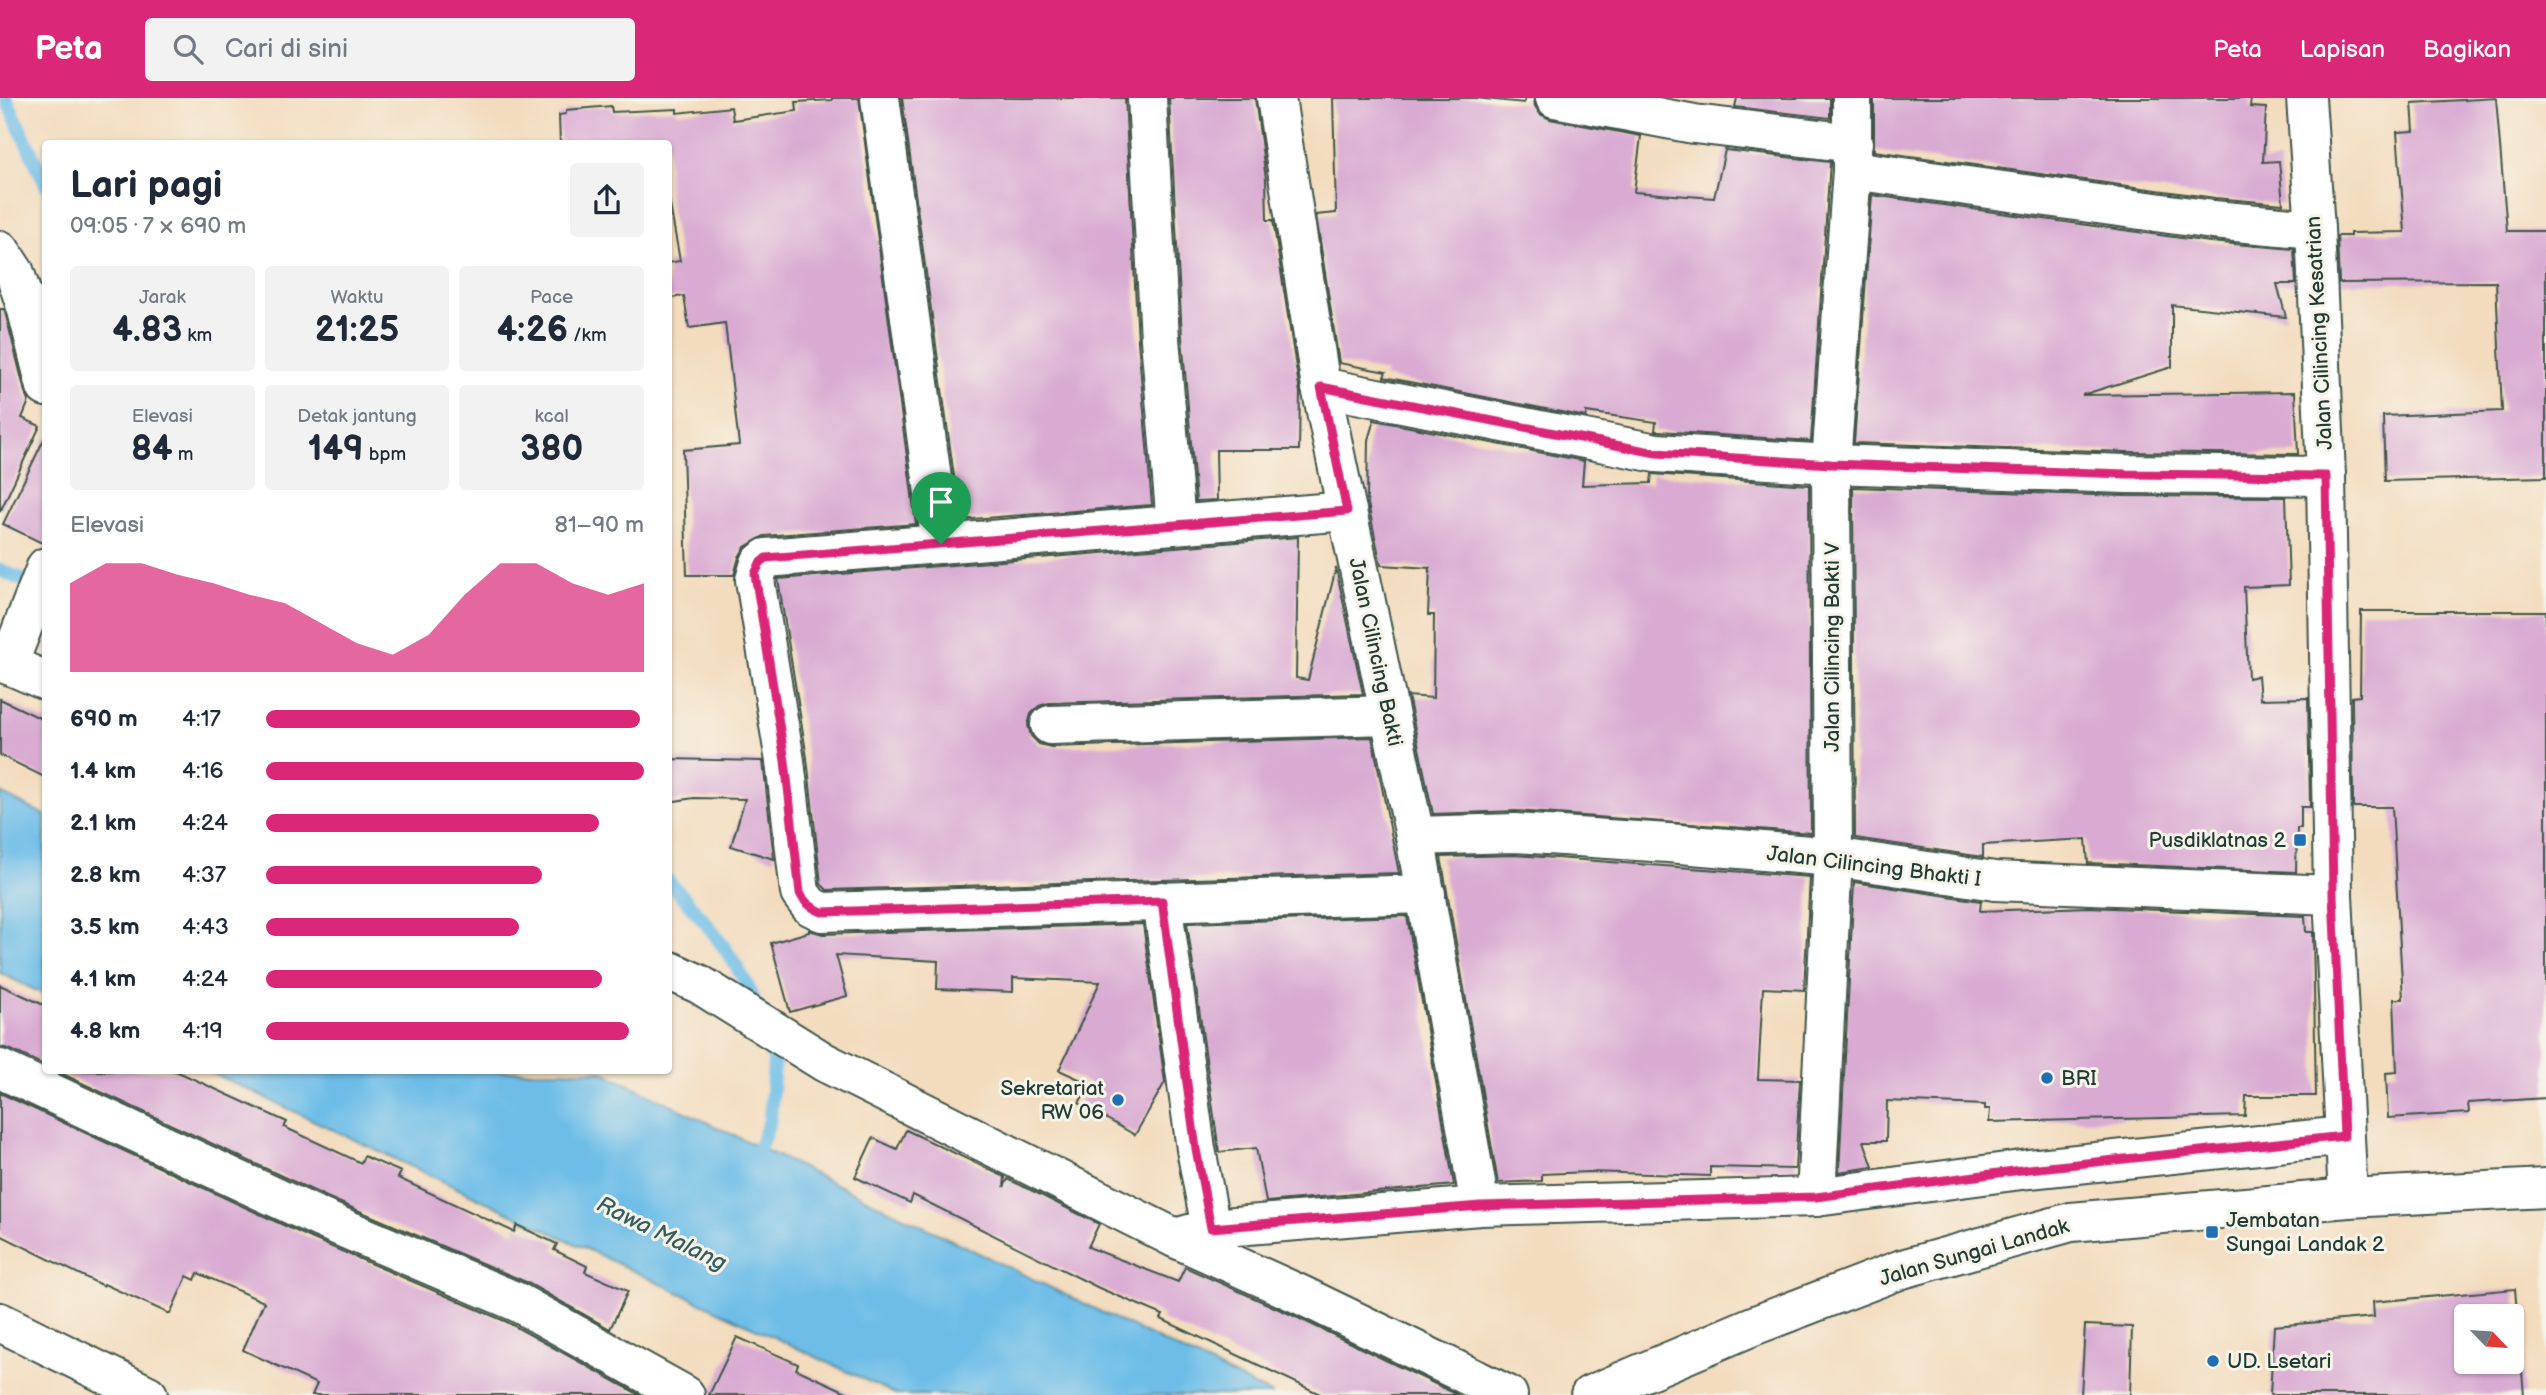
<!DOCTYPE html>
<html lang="id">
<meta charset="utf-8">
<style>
:root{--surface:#fff;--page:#f2f2f3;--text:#1f2937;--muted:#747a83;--accent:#db2777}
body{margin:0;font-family:"Balsamiq Sans",sans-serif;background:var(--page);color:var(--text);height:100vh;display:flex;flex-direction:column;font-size:26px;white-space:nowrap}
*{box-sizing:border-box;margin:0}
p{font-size:23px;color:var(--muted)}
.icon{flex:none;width:38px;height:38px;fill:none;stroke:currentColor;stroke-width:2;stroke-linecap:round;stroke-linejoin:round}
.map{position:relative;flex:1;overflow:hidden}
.sheet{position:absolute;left:42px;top:42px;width:630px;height:934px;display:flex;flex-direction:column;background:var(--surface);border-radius:7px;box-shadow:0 2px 5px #0004}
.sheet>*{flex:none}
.needle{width:46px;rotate:115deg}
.tools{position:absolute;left:2454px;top:1206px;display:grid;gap:14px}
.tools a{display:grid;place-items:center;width:70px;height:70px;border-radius:7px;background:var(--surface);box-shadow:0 2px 5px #0004;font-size:35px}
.pin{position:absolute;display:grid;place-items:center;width:60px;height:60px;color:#fff;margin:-72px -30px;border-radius:50% 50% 50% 0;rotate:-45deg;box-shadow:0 0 7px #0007}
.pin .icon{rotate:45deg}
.round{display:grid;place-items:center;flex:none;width:74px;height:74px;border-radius:7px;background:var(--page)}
.overview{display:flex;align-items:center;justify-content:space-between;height:119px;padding:0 28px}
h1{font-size:38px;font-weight:700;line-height:52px}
.stats{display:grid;grid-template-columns:repeat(3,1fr);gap:10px;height:119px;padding:7px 28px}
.stats div{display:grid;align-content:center;border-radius:7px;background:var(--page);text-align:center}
.stats b{font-size:35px;font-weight:700}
.stats small{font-size:19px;font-weight:400}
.stats p{font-size:19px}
.chart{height:196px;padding:14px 28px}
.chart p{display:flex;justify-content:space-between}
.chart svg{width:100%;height:126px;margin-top:7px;fill:var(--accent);opacity:.7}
ul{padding:0 28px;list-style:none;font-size:23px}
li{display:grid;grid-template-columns:112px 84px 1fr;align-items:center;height:52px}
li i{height:18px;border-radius:9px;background:var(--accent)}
header{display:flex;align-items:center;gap:42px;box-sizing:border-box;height:98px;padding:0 35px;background:var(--accent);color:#fff}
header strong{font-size:33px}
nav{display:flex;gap:38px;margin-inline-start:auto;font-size:24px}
.search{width:490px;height:63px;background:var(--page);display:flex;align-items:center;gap:18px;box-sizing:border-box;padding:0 24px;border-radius:7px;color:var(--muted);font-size:26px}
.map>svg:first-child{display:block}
.water{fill:#6dbde8;stroke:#467d8e;stroke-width:2}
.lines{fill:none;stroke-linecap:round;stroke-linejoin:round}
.stream{stroke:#6dbde8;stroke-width:14}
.building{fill:#d9abd3;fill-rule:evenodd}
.minor-casing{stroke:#3f5549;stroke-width:42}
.tertiary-casing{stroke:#3f5549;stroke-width:42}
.minor{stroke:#fff;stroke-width:38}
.tertiary{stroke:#fff;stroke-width:38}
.route-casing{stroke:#fff;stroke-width:14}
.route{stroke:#db2777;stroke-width:9}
.poi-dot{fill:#1f6fb2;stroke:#f7f3e8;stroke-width:2.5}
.labels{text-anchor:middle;stroke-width:6;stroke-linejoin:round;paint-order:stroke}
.street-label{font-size:21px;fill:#1f3d34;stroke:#f7f3e8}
.poi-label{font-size:21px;fill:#1f3d34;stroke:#f7f3e8;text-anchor:start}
.water-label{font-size:23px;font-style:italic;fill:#325d61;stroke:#f7f3e8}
</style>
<header>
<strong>Peta</strong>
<div class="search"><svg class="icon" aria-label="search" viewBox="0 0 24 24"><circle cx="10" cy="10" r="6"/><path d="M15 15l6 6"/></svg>Cari di sini</div>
<nav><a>Peta</a><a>Lapisan</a><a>Bagikan</a></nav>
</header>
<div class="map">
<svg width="2546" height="1297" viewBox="0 0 2546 1297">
<rect width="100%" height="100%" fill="#f7f3e8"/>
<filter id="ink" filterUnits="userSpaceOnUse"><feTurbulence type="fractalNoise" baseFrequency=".0143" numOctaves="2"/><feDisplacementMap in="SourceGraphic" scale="14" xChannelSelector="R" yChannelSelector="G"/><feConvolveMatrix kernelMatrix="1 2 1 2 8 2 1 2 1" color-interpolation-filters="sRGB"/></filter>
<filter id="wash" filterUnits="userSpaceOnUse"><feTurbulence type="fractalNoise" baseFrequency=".00686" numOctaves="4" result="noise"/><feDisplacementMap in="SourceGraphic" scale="28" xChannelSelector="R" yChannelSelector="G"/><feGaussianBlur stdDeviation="1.57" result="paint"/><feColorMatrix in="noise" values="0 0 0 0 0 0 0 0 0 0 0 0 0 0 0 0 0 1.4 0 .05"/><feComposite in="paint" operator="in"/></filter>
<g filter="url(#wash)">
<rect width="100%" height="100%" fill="#f3dcbe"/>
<g class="water">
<polygon points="0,695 45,717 45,897 0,875"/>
<polygon points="208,973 601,973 1273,1297 897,1297"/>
</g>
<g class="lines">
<g class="stream">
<polyline points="6,0 46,87"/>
<polyline points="0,472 37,488"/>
<path d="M668,783C702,818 743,867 758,914"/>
<polyline points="754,1065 770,1022 774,962 766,936"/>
</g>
</g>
<g id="blocks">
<g class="building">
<polygon points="832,0 859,0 916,426 764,438 745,449 739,459 734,477 687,477 683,352 739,347 725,225 689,230 684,198 668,200 668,165 680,163 668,96 668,46 560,46 559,17 566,16 566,12 611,8 612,14 677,11 677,15 731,9 733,22 797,13 796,4 832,2"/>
<polygon points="902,0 1125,0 1138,243 1152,407 960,422"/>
<polygon points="1169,0 1255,0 1266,81 1267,122 1273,122 1300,295 1299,352 1216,352 1217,402 1196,403 1182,239"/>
<polygon points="1333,0 1475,0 1524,5 1525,0 1534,0 1535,8 1540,16 1550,21 1641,38 1634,94 1714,100 1725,52 1830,64 1811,343 1659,333 1655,333 1656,324 1586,314 1586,319 1384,279 1386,274 1339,265 1316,117 1336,115"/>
<polygon points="1737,0 1830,0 1830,20 1735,9"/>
<polygon points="1874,0 2251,0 2250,9 2266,10 2263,64 2279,63 2283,106 2215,100 1874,53"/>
<polygon points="2496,0 2507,133 2546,133 2546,379 2385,383 2383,318 2502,313 2496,184 2339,185 2337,138 2350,138 2350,135 2405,134 2397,34 2414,33 2412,5"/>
<polygon points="1872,97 2210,144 2294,151 2296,186 2277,186 2286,219 2172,207 2172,269 2082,297 2295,294 2298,356 2126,354 1854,345"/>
<polygon points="0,211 4,211 6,218 25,294 29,303 22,320 40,328 0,414"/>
<polygon points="1374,322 1584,363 1582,387 1651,385 1652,376 1809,387 1811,735 1516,713 1433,716 1408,598 1433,600 1434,517 1428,517 1430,470 1381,467 1367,401 1368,342"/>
<polygon points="46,337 46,447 3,426"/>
<polygon points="1853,389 2126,398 2286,399 2289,487 2244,489 2248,580 2258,578 2260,601 2308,600 2310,709 2301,709 2301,730 2297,730 2296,774 2088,765 2086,741 1983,747 1983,759 1855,740"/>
<polygon points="1298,439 1296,580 1308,582 1336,470 1363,596 1049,605 1039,608 1031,616 1028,627 1031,638 1039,646 1051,649 1372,639 1399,775 827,792 821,786 807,660 778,481"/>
<polygon points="2361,513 2546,513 2546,1000 2468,1005 2469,1015 2388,1020 2386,975 2397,974 2394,901 2403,901 2392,709 2353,709 2352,599 2360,598"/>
<polygon points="0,601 46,623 46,680 0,657"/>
<polygon points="668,661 763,663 774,761 731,748 745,701 694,700 668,704"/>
<polygon points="1515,757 1810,779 1804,892 1763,890 1758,981 1800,982 1795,1071 1710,1069 1710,1078 1589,1074 1542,1076 1542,1083 1498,1085 1441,759"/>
<polygon points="1854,784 1981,803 1980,813 2089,809 2305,818 2306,834 2313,834 2316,998 2246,998 2245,1018 1989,1024 1990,1011 1985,1011 1985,1007 1887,1003 1886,1043 1864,1043 1873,1069 1839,1074"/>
<polygon points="1407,818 1454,1087 1266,1104 1256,1050 1219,1054 1187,825"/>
<polygon points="1143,826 1165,984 1135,1037 1079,1005 1090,986 1059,972 1100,884 1013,880 1013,894 937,891 938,863 836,857 847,898 790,914 771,845 809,834 809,832 823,836"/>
<polygon points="0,887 46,908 46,968 9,951 0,949"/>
<polygon points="56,973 176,973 287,1024 284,1029 361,1065 364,1058 401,1074 398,1080 514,1134 517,1127 557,1146 554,1152 587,1168 585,1174 628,1193 610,1231 526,1184 329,1100"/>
<polygon points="0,995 311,1140 507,1224 640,1297 312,1297 317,1286 243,1252 264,1204 198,1175 195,1182 187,1178 170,1216 104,1186 103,1188 0,1137"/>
<polygon points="906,1032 1005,1079 1004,1089 1008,1081 1099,1126 1088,1149 1178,1184 1185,1169 1292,1217 1458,1297 1322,1297 1161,1221 1163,1217 1099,1190 913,1097 910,1105 855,1079 873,1040 897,1051"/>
<path d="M2515,1191L2524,1297H2270L2274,1228L2374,1219L2373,1204ZM2466,1218H2511V1264H2466Z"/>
<polygon points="2085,1227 2132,1229 2130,1297 2081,1297"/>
<polygon points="737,1239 798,1266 796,1271 853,1297 709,1297"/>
</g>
</g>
</g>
<g filter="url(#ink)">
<use href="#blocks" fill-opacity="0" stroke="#3f5549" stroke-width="2"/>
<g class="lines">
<defs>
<g id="minor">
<polyline points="880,0 941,446"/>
<polyline points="1147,0 1160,241 1176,426"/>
<polyline points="1276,0 1321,289 1415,738 1480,1108"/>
<polyline points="1555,0 1694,26 1853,45"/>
<polyline points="1852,72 2213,122 2315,131"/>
<polyline points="0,152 15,175 27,212 46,289"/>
<polyline points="1321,289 1656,355 1831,366 2126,376 2326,378"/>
<polyline points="1347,413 766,460 760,465 755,482 785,663 800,795 810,808 822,814 1426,796"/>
<polyline points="0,563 46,583"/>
<polyline points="8,567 46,469"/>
<polyline points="1050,627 1389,617"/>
<polyline points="1415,738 1515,735 1668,745 1833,759 1995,783 2333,797"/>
<polyline points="1162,803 1196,1051 1211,1130"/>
<polyline points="668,872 699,886 824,964 1175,1140 1301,1197 1508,1297"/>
<polyline points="0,971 320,1120 517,1204 685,1297"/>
<polyline points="1816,1099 1833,759 1831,366 1852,72 1852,0"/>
<polyline points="1175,1140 1211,1130 1480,1108 1816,1099 2029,1071 2344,1038"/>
</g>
<g id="tertiary">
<polyline points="2306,0 2315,131 2326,378 2333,797 2348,1100"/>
<polyline points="0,1224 148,1297"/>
<polyline points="1590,1297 1753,1228 1902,1171 2071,1124 2348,1100 2546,1090"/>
</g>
</defs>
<use href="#minor" class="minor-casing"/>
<use href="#tertiary" class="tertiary-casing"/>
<use href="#minor" class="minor"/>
<use href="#tertiary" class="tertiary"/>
</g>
</g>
<g class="lines" filter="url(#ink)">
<defs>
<path id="route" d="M1321,289L1656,355L1831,366L2126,376L2326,378L2333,797L2344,1038L2029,1071L1816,1099L1480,1108L1211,1130L1196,1051L1162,803L822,814C812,810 804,805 800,795L785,663L755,476L760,465L766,460L1347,413Z"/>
</defs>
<use href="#route" class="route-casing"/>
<use href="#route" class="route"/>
</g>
<g class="poi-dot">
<rect x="2293" y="735" width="14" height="14" rx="3.5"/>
<circle cx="2047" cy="980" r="7"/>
<circle cx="1118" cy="1002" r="7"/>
<rect x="2205" y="1127" width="14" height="14" rx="3.5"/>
<circle cx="2213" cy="1263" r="7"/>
</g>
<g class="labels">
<g class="street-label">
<text transform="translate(2319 235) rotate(-93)" y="7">Jalan Cilincing Kesatrian</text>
<text transform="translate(1832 549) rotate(-90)" y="7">Jalan Cilincing Bakti V</text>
<text transform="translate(1376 554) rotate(78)" y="7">Jalan Cilincing Bakti</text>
<text transform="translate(1874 768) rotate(7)" y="7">Jalan Cilincing Bhakti I</text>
<text transform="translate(1974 1154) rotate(-16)" y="7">Jalan Sungai Landak</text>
</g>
<g class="poi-label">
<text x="2286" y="749" text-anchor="end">Pusdiklatnas 2</text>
<text x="2061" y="987">BRI</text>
<text x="1104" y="997" text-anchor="end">Sekretariat<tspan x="1104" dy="24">RW 06</tspan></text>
<text x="2226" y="1129">Jembatan<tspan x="2226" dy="24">Sungai Landak 2</tspan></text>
<text x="2227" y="1270">UD. Lsetari</text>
</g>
<g class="water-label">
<text transform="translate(662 1135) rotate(26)" y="8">Rawa Malang</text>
</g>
</g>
</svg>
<div class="tools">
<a><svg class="needle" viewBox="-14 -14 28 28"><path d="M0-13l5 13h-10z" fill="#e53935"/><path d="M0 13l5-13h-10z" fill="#747a83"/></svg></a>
</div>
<div class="pin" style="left:941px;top:446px;background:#1e9e55"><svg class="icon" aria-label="arrive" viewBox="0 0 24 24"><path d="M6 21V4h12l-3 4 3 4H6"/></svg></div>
<section class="sheet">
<div class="overview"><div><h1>Lari pagi</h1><p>09:05 · 7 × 690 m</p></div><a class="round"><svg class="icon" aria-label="share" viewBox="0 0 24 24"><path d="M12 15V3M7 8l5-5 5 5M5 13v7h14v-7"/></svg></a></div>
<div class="stats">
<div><p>Jarak</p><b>4.83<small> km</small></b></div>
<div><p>Waktu</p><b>21:25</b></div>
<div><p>Pace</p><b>4:26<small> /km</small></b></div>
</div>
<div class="stats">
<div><p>Elevasi</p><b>84<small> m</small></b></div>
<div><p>Detak jantung</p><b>149<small> bpm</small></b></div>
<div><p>kcal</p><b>380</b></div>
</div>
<div class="chart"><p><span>Elevasi</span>81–90 m</p>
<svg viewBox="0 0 160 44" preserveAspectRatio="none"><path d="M0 44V13L10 6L20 6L30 10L40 13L50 17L60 20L70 27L80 34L90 38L100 31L110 17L120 6L130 6L140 13L150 17L160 13V44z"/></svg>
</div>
<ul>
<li><b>690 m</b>4:17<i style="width:99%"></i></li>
<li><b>1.4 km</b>4:16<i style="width:100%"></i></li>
<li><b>2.1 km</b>4:24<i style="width:88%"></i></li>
<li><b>2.8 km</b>4:37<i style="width:73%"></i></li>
<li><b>3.5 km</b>4:43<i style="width:67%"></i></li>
<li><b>4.1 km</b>4:24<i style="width:89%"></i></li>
<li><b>4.8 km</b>4:19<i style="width:96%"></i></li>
</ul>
</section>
</div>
